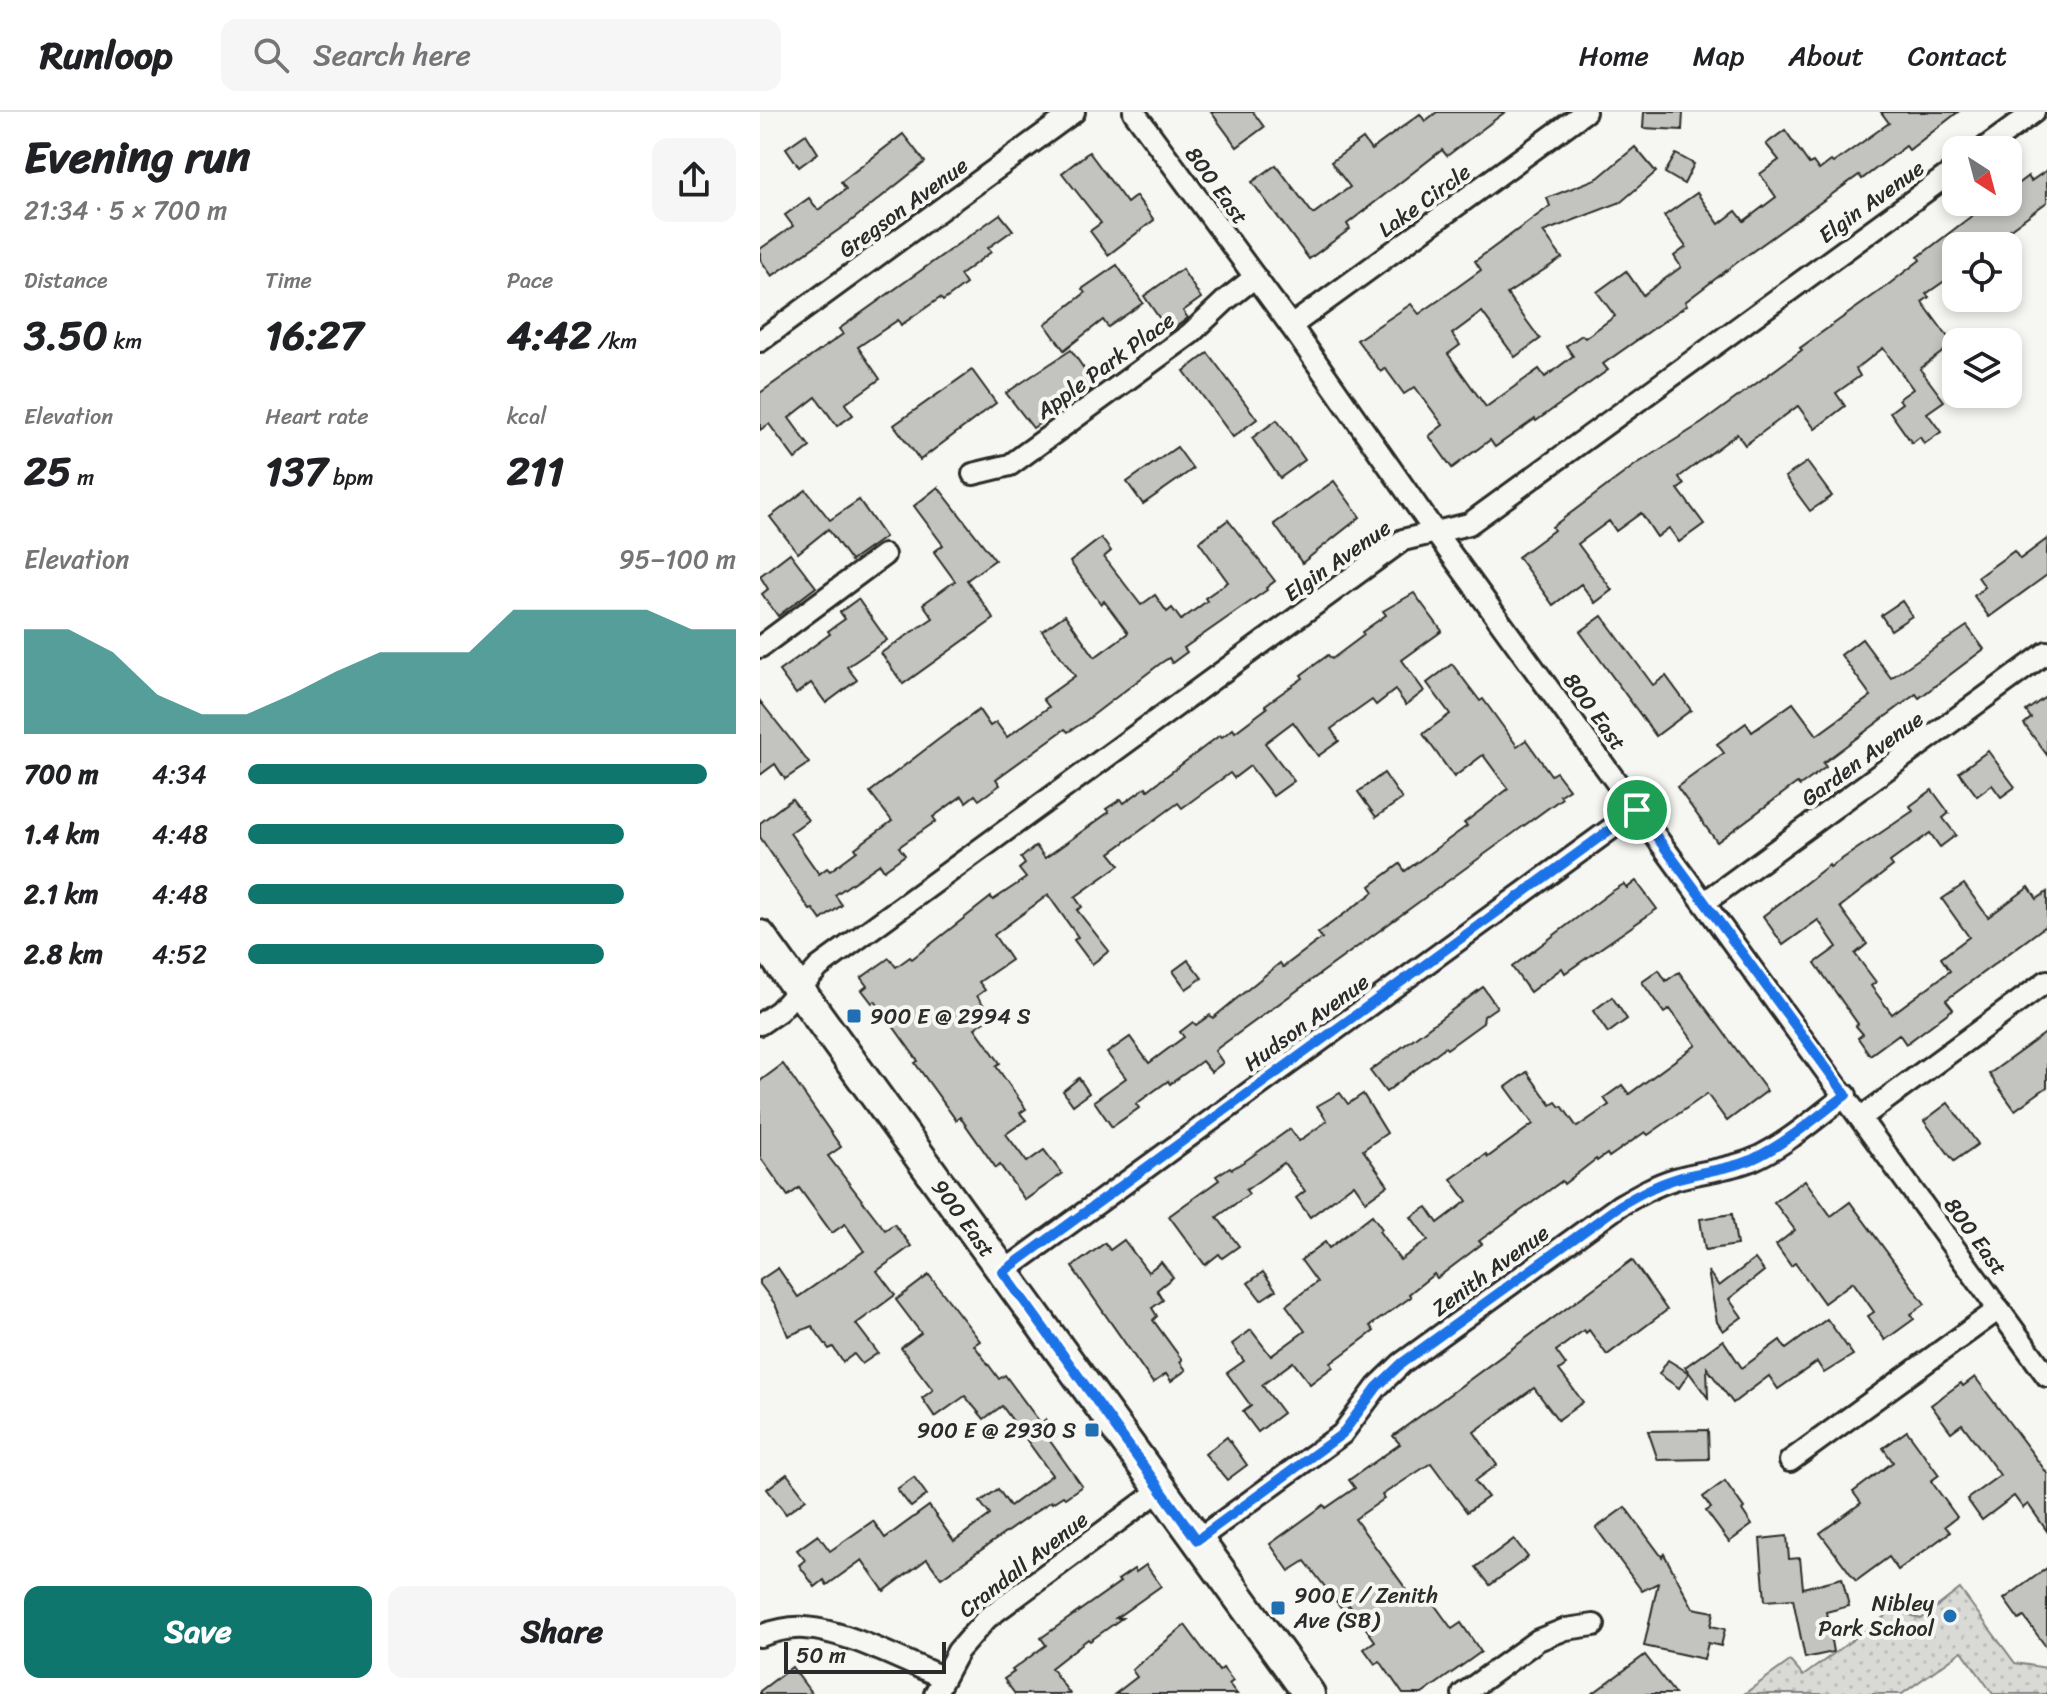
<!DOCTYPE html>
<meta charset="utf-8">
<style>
:root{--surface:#fff;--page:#f6f6f6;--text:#202124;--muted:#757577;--line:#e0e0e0;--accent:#0f766e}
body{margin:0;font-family:Sriracha,sans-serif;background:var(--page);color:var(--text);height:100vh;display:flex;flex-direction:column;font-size:30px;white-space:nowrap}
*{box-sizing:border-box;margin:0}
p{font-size:26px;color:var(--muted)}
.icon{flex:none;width:44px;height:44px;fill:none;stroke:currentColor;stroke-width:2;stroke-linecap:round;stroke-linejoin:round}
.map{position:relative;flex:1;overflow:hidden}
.sheet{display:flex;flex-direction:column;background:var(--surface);width:760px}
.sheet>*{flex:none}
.needle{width:52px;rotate:144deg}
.tools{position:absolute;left:1182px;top:24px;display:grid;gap:16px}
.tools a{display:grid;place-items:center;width:80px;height:80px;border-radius:16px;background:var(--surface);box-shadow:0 4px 12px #0003;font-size:40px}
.scale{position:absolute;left:24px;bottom:20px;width:162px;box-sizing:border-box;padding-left:8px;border:4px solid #2b2b2b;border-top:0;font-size:22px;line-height:28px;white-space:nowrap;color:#2b2b2b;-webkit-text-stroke:6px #f6f6f2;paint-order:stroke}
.pin{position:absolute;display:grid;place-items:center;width:68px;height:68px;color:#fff;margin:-34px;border:4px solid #fff;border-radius:50%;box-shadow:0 2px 8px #0007}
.round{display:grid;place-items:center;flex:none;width:84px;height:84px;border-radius:16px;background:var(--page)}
.head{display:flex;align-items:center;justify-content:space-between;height:136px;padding:0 24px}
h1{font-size:44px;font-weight:700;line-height:60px}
.metrics{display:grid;grid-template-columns:repeat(3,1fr);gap:12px;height:136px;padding:8px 24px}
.metrics div{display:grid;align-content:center}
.metrics b{font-size:40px;font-weight:700}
.metrics small{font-size:22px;font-weight:400}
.metrics p{font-size:22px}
.chart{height:224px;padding:16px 24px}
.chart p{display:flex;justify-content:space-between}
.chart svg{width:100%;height:144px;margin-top:8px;fill:var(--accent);opacity:.7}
.primary-button{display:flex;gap:16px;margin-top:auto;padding:16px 24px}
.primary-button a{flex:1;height:92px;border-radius:16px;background:var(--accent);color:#fff;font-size:32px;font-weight:700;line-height:92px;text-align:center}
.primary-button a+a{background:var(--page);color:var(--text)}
ul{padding:0 24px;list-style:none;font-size:26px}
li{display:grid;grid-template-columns:128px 96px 1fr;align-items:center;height:60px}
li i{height:20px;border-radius:10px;background:var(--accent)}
header{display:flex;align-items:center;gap:48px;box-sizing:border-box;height:112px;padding:0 40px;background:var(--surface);border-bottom:2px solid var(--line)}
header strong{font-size:38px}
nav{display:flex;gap:44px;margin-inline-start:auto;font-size:28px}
.search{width:560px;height:72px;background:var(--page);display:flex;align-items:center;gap:20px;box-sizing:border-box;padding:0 28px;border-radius:16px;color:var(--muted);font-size:30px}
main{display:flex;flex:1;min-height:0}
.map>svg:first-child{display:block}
.grass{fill:url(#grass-dots);stroke:#828280;stroke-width:2}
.building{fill:#c3c3c0;stroke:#2b2b2b;stroke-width:2}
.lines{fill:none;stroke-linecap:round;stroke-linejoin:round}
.street-casing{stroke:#2b2b2b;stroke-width:26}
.secondary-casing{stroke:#2b2b2b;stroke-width:36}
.street{stroke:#f6f6f2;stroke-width:20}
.secondary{stroke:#f6f6f2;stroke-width:30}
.route-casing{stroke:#fff;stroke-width:16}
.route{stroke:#1a73e8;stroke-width:10}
.poi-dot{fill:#1f6fb2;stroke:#f6f6f2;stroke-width:3}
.labels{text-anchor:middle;stroke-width:8;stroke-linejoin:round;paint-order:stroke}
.street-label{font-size:22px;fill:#2b2b2b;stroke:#f6f6f2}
.poi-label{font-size:22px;fill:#2b2b2b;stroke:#f6f6f2;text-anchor:start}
</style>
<header>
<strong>Runloop</strong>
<div class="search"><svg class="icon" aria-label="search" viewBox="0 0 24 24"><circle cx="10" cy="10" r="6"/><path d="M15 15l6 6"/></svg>Search here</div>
<nav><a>Home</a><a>Map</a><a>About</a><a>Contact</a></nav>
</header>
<main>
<section class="sheet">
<div class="head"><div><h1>Evening run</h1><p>21:34 · 5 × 700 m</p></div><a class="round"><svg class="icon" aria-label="share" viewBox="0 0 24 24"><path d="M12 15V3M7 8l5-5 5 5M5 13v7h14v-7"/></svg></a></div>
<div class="metrics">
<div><p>Distance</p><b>3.50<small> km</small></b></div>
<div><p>Time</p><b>16:27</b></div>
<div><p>Pace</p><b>4:42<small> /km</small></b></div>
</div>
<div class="metrics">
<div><p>Elevation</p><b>25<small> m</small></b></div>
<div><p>Heart rate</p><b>137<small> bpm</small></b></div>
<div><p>kcal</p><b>211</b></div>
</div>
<div class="chart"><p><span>Elevation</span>95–100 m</p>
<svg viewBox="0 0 160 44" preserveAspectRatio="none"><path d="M0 44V12L10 12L20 19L30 32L40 38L50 38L60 32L70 25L80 19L90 19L100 19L110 6L120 6L130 6L140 6L150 12L160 12V44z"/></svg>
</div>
<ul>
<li><b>700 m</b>4:34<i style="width:94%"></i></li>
<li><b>1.4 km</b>4:48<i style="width:77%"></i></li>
<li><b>2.1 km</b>4:48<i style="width:77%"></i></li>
<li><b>2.8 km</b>4:52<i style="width:73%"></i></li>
</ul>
<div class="primary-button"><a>Save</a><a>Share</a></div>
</section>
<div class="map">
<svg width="1287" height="1582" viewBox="0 0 1287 1582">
<defs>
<pattern id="grass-dots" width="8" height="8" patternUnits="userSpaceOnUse" patternTransform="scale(2)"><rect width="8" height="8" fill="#d9d9d5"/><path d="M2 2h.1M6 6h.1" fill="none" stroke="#babab7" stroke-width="1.8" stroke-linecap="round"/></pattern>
</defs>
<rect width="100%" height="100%" fill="#f6f6f2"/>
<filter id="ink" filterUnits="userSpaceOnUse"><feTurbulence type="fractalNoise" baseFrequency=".0125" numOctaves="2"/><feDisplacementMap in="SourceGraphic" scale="16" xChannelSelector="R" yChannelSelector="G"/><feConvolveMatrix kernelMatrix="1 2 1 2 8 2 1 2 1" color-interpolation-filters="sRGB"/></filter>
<g filter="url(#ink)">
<polygon class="grass" points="1200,1477 1255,1551 1287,1556 1287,1582 1233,1582 1202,1539 1142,1582 984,1582 1030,1549 1043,1564 1135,1497 1161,1507"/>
<g class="building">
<polygon points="451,0 493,0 504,15 477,35"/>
<polygon points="677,0 745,0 687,44 682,38 587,112 590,117 549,147 492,70 516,53 553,102 590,75 571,50 603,27 611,38 660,2 665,9"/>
<polygon points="884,0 923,0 922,18 883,16"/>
<polygon points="1121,0 1198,0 1149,38 1146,34 1102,67 1099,63 979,149 925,190 927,193 843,252 848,258 776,309 775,307 735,335 730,328 692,356 669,324 683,313 655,275 644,282 625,256 621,260 597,228 651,192 659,202 685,184 721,158 715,149 790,94 787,86 838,66 875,35 896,60 861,90 783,120 802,146 747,182 780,227 755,245 722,200 692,222 700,233 688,242 726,295 779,257 785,265 813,244 806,234 822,223 825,226 855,204 837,180 866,159 883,183 921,155 914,144 926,135 904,104 937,81 959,112 976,99 984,109 1016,85 1000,62 1019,48 1006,32 1025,18 1049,52 1053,50 1059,58 1071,49 1073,51 1129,11"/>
<polygon points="46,22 58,41 39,55 26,36"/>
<polygon points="143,22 165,50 90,110 12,164 0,147 0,137 33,114 25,103 49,86 58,98 86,77 81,70"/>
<polygon points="329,40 367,91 376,84 394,108 348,143 330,119 341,111 302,61"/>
<polygon points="916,42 934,52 924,72 905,61"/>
<polygon points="1287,58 1287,90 1227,134 1196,134 1196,161 1166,182 1169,185 1162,190 1193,232 1160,257 1184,289 1167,301 1181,320 1164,332 1160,325 1152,331 1130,300 1142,291 1139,287 1153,277 1123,236 1096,257 1100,264 1076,281 1085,294 1055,317 1038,294 985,333 977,322 919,365 924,373 918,377 944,412 919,430 909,416 897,425 881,401 856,419 849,409 818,432 852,478 835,491 821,472 793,493 758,445 794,418 792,415 875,353 942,311 1042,238 1040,236 1124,176 1160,148 1158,145 1201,112 1229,91 1248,90 1248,79 1268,64 1271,69"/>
<polygon points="240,102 253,118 228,136 231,140 200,163 206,172 183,189 180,186 141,213 138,208 98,235 120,267 85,292 93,303 77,314 56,285 29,306 50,335 35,347 9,312 0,318 0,281 83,222 79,217"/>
<polygon points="357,153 383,191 348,215 343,208 304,238 285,212 325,181 322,177"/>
<polygon points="422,157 441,186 423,199 428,206 409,220 384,184"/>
<polygon points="311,238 336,274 273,316 246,281"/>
<polygon points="448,241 497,307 473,325 424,259"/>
<polygon points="212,258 236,291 160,348 134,313"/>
<polygon points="517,308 545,348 520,366 492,326"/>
<polygon points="417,335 433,357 383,392 367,370"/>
<polygon points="1047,350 1072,384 1050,399 1025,365"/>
<polygon points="574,369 600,405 542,451 514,412"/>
<polygon points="178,375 235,448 207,468 234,507 143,572 121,541 173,506 163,492 195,469 174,440 183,433 154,394"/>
<polygon points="46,378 70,408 99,388 125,425 91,449 68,417 38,441 10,405"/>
<polygon points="468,408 515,469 506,476 507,478 424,536 427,540 412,551 409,546 401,551 324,610 308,620 305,617 236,667 240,673 219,688 215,683 206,690 202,684 173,705 176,709 139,735 145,743 124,758 120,752 75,783 82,793 61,808 53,797 50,798 0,725 0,711 32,687 48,708 30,721 59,762 67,756 70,759 97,739 95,736 132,709 110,680 179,627 219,598 230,614 236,610 247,625 289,595 283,587 315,564 282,519 305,503 335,545 368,521 344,489 341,492 310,450 341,426 351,439 344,445 381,493 395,483 407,500 412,496 421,508 447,489 445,486 468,470 439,430"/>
<polygon points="1287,427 1287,463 1229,505 1214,484 1225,475 1218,465 1254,439 1260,447"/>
<polygon points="30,441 56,475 18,504 2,482 8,477 0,464"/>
<polygon points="654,481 682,519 642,548 664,579 646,593 635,578 616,593 612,588 571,617 579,629 558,644 533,610 505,631 534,669 513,684 490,654 474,666 470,661 422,696 418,691 350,741 360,753 315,785 322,795 317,798 349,839 332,852 314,828 318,825 288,783 234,823 251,848 219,870 225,878 217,884 232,904 215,916 240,951 236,954 266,997 260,1001 266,1008 246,1022 267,1050 284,1038 302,1062 265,1088 240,1053 236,1056 200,1005 196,1008 155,951 158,949 115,889 112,891 102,878 107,874 101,866 129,846 136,855 150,845 152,847 231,785 233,788 266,766 259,757 265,752 261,746 276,734 285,746 349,700 346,697 361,687 364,691 386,675 388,678 460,623 462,625 473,617 475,620 507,596 505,593 543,566 541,563 568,543 572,547 604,523 602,520 626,503 623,499"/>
<polygon points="98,487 127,528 87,555 97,568 66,591 51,571 36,582 19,559 70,522 68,519 85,507 80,500"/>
<polygon points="1142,489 1152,504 1131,518 1121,503"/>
<polygon points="842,504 893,573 906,564 931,598 896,624 820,520"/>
<polygon points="1207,514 1224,537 1159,586 1156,582 1063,651 1066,655 1040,674 1037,671 957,730 917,675 964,641 957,632 986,611 992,620 1033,591 1057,623 1111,584 1081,543 1102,527 1131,566"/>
<polygon points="692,552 720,589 723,587 757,634 766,628 791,663 796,660 809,677 800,683 802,686 458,936 455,939 463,951 451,960 442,949 410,972 408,969 376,992 379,996 352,1015 334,989 366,966 347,941 370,925 389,951 424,925 420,920 433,910 436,913 450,903 453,906 520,851 523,855 562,826 558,821 614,780 610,774 640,752 645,759 707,714 704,711 748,677 723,643 694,665 663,622 690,602 667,571"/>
<polygon points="1287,584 1287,643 1264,612 1271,606 1266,599"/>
<polygon points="0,589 49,651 25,667 15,652 0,663"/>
<polygon points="1228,639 1255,675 1241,685 1232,673 1217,684 1199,660"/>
<polygon points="624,661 642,687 616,705 598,680"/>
<polygon points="1172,678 1189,701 1183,706 1196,723 1180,735 1170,721 1130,750 1133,754 1080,795 1107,832 1095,842 1116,870 1111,874 1132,902 1190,859 1181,846 1209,825 1182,787 1204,772 1228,805 1269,775 1277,787 1287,780 1287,813 1186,888 1193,897 1146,932 1139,922 1110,943 1098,926 1103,922 1096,914 1098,912 1055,851 1077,835 1058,808 1023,833 1003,804 1069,753 1070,755 1153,699 1150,694"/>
<polygon points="876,769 897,797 805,861 802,856 770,880 752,855 851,780 864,772 867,776"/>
<polygon points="428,848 442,866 426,877 413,859"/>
<polygon points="899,858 906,869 919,860 1007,979 967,1009 947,982 888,1023 885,1020 849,1045 847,1042 837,1049 836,1047 804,1072 802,1069 719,1129 722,1132 677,1166 674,1162 649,1182 651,1185 610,1214 614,1219 571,1251 573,1255 558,1266 550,1272 533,1250 502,1273 523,1301 498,1320 483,1300 491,1294 467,1261 484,1249 472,1232 491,1218 511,1244 545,1219 526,1193 557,1170 541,1148 565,1130 569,1136 612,1103 622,1117 619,1119 640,1148 668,1128 651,1105 667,1095 678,1111 707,1089 691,1067 726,1042 728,1045 773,1012 746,975 767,960 791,993 796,990 800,995 802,994 817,1015 849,993 844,986 862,973 869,982 936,933 910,897 904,901 882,870"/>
<polygon points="723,875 737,895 724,904 723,911 687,937 685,935 626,980 610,959"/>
<polygon points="852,885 867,907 848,921 833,899"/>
<polygon points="1287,920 1287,975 1255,998 1229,962"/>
<polygon points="23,952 81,1035 68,1044 125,1118 134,1112 151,1134 117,1159 135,1183 96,1212 118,1241 102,1252 94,1242 83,1250 73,1235 69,1237 52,1214 28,1224 15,1192 0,1172 0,1168 18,1156 38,1185 104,1139 85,1112 72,1121 39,1076 28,1084 0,1045 0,969"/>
<polygon points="319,966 329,981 313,993 303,979"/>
<polygon points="580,981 588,992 603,982 627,1021 603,1038 628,1073 606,1089 594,1072 550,1105 536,1086 545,1079 524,1051 486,1078 489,1082 457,1105 479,1134 462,1146 459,1142 445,1153 409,1104 459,1068 456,1064 470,1055 472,1057 485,1049 530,1017 539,1029 567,1009 557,994"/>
<polygon points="1188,991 1218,1032 1194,1049 1164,1009"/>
<polygon points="1045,1068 1071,1104 1090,1090 1165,1192 1151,1202 1154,1207 1125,1228 1108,1204 1114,1200 1093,1170 1064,1191 1035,1151 1031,1154 1016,1133 1035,1118 1014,1090"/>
<polygon points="972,1102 977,1133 945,1138 940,1107"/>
<polygon points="364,1128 388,1160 401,1150 413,1165 397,1178 403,1188 392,1196 397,1204 393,1208 422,1248 420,1250 426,1258 411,1269 406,1262 393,1271 312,1155 345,1131 350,1138"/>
<polygon points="995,1147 1004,1159 969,1187 982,1205 963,1219 957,1210 948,1159 959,1174"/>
<polygon points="872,1148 907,1198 847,1243 829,1218 826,1221 824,1218 796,1239 806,1253 799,1258 823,1290 798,1308 774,1276 714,1320 737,1353 715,1369 728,1385 707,1400 671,1351 622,1383 624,1387 595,1407 652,1485 663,1477 692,1517 701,1511 721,1540 662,1582 643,1582 620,1549 615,1552 604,1537 615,1529 589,1493 583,1498 545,1449 529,1459 510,1432 564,1393 566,1396 595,1376 589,1368 640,1332 633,1324"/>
<polygon points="503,1160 516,1178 501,1188 488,1171"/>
<polygon points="169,1163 220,1229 214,1233 239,1267 245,1263 273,1301 281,1311 286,1307 297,1323 290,1329 322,1374 305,1386 303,1384 292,1391 291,1389 181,1466 167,1447 124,1479 102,1448 67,1473 64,1468 55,1475 39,1453 45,1448 37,1438 58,1423 70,1439 113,1409 125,1426 169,1394 194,1429 230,1403 220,1390 238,1377 250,1394 292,1363 242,1294 224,1307 205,1284 175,1305 162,1286 173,1278 141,1236 161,1221 136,1188"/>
<polygon points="1067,1207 1093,1243 1064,1261 1057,1250 1018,1277 1009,1264 973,1291 947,1256 948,1286 925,1255 963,1228 982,1256 1020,1228 1026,1237"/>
<polygon points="908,1248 929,1261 919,1276 899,1262"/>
<polygon points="1215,1265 1287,1361 1287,1419 1268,1392 1263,1396 1254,1384 1222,1408 1207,1387 1240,1363 1202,1312 1191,1320 1171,1293 1201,1271 1203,1274"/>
<polygon points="948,1318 949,1347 898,1348 888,1319"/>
<polygon points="1147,1319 1179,1363 1171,1369 1197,1405 1185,1414 1190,1420 1138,1458 1129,1445 1096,1469 1060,1421 1101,1391 1093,1380 1133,1350 1123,1336"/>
<polygon points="467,1325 487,1353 467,1368 445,1342"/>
<polygon points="27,1362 46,1387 26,1402 7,1377"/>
<polygon points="154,1365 167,1383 151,1395 137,1377"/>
<polygon points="965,1369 984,1396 982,1398 992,1413 969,1430 946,1399 951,1396 943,1385"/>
<polygon points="865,1395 902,1445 904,1442 933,1496 954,1500 951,1514 965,1517 961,1534 948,1531 944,1547 884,1534 898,1471 882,1479 836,1416"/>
<polygon points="1027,1424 1029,1447 1040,1446 1043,1476 1082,1466 1089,1494 1066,1500 1073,1540 1045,1546 1033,1487 1005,1489 1000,1427"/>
<polygon points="754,1427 768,1445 730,1473 716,1455"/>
<polygon points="386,1453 401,1474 356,1506 362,1506 330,1529 328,1527 291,1556 310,1582 255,1582 244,1567 254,1560 252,1558 286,1533 281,1526 360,1470 358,1468 374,1457 376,1460"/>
<polygon points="1287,1456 1287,1536 1264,1505 1259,1508 1244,1487"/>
<polygon points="425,1513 459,1559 463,1556 473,1569 469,1572 477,1582 355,1582 377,1565 372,1558"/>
<polygon points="885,1543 915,1582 832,1582"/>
<polygon points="32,1555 52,1582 0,1582 0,1579"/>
</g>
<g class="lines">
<defs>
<g id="street">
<polyline points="374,0 531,214 675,420 1287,1264"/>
<polyline points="1222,38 1274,0"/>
<polyline points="531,214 825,0"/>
<polyline points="0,229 314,0"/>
<polyline points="213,362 250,353 430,222 466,188 495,165"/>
<polyline points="0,535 124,443"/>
<polyline points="945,790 1287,540"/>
<polyline points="0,912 19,899 59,855 643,428 709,412 1196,57"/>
<polyline points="1102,1005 1287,869"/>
<polyline points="243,1160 877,698"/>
<polyline points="1030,1349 1239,1197"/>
<path d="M437,1428L582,1322L617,1275L642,1251L859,1094C878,1083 895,1073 915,1067C941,1059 968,1058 994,1047C1027,1032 1057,1005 1086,983"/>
<path d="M0,1524C14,1519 29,1515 44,1516C85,1518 143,1549 182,1565"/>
<polyline points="175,1582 198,1539 227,1506 400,1378"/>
<polyline points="703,1582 778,1528 806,1517 834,1513"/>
</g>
<polyline id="secondary" points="0,824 549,1582"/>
</defs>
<use href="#street" class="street-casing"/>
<use href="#secondary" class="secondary-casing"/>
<use href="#street" class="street"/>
<use href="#secondary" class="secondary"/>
</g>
</g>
<g class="lines" filter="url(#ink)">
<defs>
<path id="route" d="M877,698L1086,983C1056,1005 1027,1031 993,1047C968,1058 941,1059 915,1067C895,1073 877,1083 859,1094L642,1251L617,1275L582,1322L437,1428L243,1160Z"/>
</defs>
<use href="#route" class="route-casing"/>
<use href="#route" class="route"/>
</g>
<g class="poi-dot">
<rect x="86" y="896" width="16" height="16" rx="4"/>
<rect x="324" y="1310" width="16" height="16" rx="4"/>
<rect x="510" y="1488" width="16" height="16" rx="4"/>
<circle cx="1190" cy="1504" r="8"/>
</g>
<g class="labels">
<g class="street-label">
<text transform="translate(457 73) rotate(54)" y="8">800 East</text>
<text transform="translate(664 88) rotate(-36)" y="8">Lake Circle</text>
<text transform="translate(1111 89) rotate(-36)" y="8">Elgin Avenue</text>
<text transform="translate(143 95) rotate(-36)" y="8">Gregson Avenue</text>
<text transform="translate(345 253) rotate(-36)" y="8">Apple Park Place</text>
<text transform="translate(577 448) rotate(-35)" y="8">Elgin Avenue</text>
<text transform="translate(835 599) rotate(54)" y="8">800 East</text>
<text transform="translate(1102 646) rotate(-36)" y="8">Garden Avenue</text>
<text transform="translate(546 910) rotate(-36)" y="8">Hudson Avenue</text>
<text transform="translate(204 1106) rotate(54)" y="8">900 East</text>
<text transform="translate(1216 1124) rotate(54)" y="8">800 East</text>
<text transform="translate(730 1158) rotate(-36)" y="8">Zenith Avenue</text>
<text transform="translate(263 1452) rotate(-38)" y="8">Crandall Avenue</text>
</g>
<g class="poi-label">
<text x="110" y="912">900 E @ 2994 S</text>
<text x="316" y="1326" text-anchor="end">900 E @ 2930 S</text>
<text x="534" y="1491">900 E / Zenith<tspan x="534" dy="25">Ave (SB)</tspan></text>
<text x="1174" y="1499" text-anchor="end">Nibley<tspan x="1174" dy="25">Park School</tspan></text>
</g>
</g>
</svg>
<div class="tools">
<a><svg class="needle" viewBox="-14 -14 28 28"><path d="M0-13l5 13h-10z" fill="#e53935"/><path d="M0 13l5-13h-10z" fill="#757577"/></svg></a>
<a><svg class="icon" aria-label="locate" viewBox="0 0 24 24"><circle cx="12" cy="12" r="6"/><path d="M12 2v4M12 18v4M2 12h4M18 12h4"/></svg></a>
<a><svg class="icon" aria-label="layers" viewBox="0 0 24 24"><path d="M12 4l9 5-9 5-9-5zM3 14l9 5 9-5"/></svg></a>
</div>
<div class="scale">50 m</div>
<div class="pin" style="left:877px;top:698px;background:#1e9e55"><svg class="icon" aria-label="arrive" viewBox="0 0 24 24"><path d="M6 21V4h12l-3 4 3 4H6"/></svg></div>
</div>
</main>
